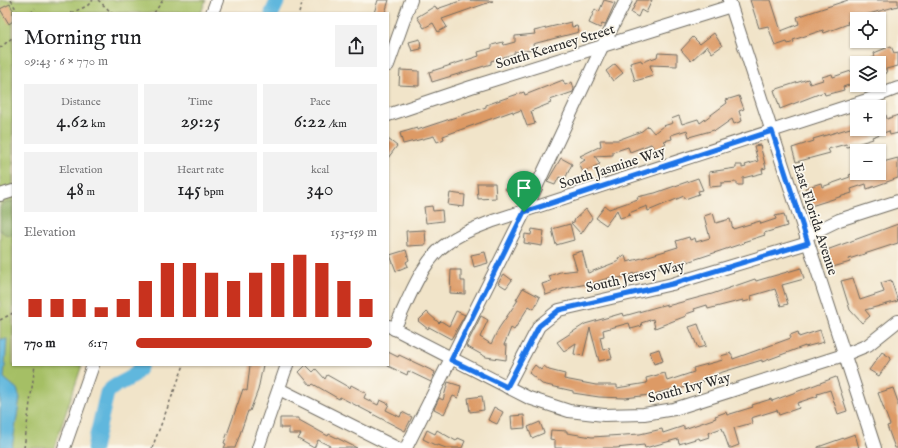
<!DOCTYPE html>
<meta charset="utf-8">
<style>
:root{--surface:#fff;--page:#f2f2f2;--text:#202124;--muted:#757577;--accent:#c8321e}
body{margin:0;font-family:"IM FELL English",serif;background:var(--page);color:var(--text);height:100vh;display:flex;flex-direction:column;font-size:15px;white-space:nowrap}
*{box-sizing:border-box;margin:0}
p{font-size:13px;color:var(--muted)}
.icon{flex:none;width:22px;height:22px;fill:none;stroke:currentColor;stroke-width:2;stroke-linecap:round;stroke-linejoin:round}
.map{position:relative;flex:1;overflow:hidden}
.side{position:absolute;left:12px;top:12px;width:377px;height:354px;display:flex;flex-direction:column;background:var(--surface);border-radius:0px;box-shadow:0 1px 3px #0004}
.side>*{flex:none}
.buttons{position:absolute;left:850px;top:12px;display:grid;gap:8px}
.buttons a{display:grid;place-items:center;width:36px;height:36px;border-radius:0px;background:var(--surface);box-shadow:0 1px 3px #0004;font-size:20px}
.pin{position:absolute;display:grid;place-items:center;width:34px;height:34px;color:#fff;margin:-41px -17px;border-radius:50% 50% 50% 0;rotate:-45deg;box-shadow:0 0 4px #0007}
.pin .icon{rotate:45deg}
.round{display:grid;place-items:center;flex:none;width:42px;height:42px;border-radius:0px;background:var(--page)}
.summary{display:flex;align-items:center;justify-content:space-between;height:68px;padding:0 12px}
h1{font-size:22px;font-weight:600;line-height:30px}
.figures{display:grid;grid-template-columns:repeat(3,1fr);gap:6px;height:68px;padding:4px 12px}
.figures div{display:grid;align-content:center;border-radius:0px;background:var(--page);text-align:center}
.figures b{font-size:20px;font-weight:600}
.figures small{font-size:11px;font-weight:400}
.figures p{font-size:11px}
.chart{height:112px;padding:8px 12px}
.chart p{display:flex;justify-content:space-between}
.chart svg{width:100%;height:72px;margin-top:4px;stroke:var(--accent);stroke-width:6}
ul{padding:0 12px;list-style:none;font-size:13px}
li{display:grid;grid-template-columns:64px 48px 1fr;align-items:center;height:30px}
li i{height:10px;border-radius:5px;background:var(--accent)}
.map>svg:first-child{display:block}
.green{fill:#a5bf65;stroke:#687548}
.forest{fill:#84a65a;stroke:#586842}
.water{fill:#60b7dd;stroke:#467184}
.lines{fill:none;stroke-linecap:round;stroke-linejoin:round}
.river{stroke:#60b7dd;stroke-width:15}
.building{fill:#dd9a65}
.minor-casing{stroke:#706c62;stroke-width:14}
.path{stroke:#706c62;stroke-width:1.5;stroke-dasharray:3 3;stroke-linecap:butt}
.minor{stroke:#fff;stroke-width:12}
.route-casing{stroke:#fff;stroke-width:8}
.route{stroke:#1a73e8;stroke-width:5}
.labels{text-anchor:middle;stroke-width:3.5;stroke-linejoin:round;paint-order:stroke}
.street-label{font-size:14px;fill:#2b2b2b;stroke:#fbf7ec}
</style>
<div class="map">
<svg width="898" height="448" viewBox="0 0 898 448">
<rect width="100%" height="100%" fill="#fbf7ec"/>
<filter id="ink" filterUnits="userSpaceOnUse"><feTurbulence type="fractalNoise" baseFrequency=".025" numOctaves="2"/><feDisplacementMap in="SourceGraphic" scale="8" xChannelSelector="R" yChannelSelector="G"/><feConvolveMatrix kernelMatrix="1 2 1 2 8 2 1 2 1" color-interpolation-filters="sRGB"/></filter>
<filter id="wash" filterUnits="userSpaceOnUse"><feTurbulence type="fractalNoise" baseFrequency=".012" numOctaves="4" result="noise"/><feDisplacementMap in="SourceGraphic" scale="16" xChannelSelector="R" yChannelSelector="G"/><feGaussianBlur stdDeviation="0.9" result="paint"/><feColorMatrix in="noise" values="0 0 0 0 0 0 0 0 0 0 0 0 0 0 0 0 0 1.4 0 .05"/><feComposite in="paint" operator="in"/></filter>
<g filter="url(#wash)">
<rect width="100%" height="100%" fill="#f1e4c9"/>
<polygon class="green" points="0,0 206,0 201,13 13,13 13,365 82,365 54,448 0,448"/>
<polygon class="forest" points="13,201 13,235 5,234 0,230 0,207 3,204"/>
<polygon class="water" points="0,339 7,339 4,378 17,389 20,398 12,448 0,448"/>
<g class="lines">
<g class="river">
<polyline points="272,13 278,0"/>
<path d="M94,448L107,393C117,380 132,384 141,365"/>
</g>
</g>
<g id="blocks">
<g class="building">
<polygon points="378,0 389,0 385,13 374,13"/>
<polygon points="463,0 493,1 442,19 447,27 438,32 433,23 424,28 417,17 435,6 437,9"/>
<polygon points="604,0 615,3 605,25 602,24 600,28 589,23 595,9 599,12"/>
<polygon points="637,0 652,0 646,13 641,10 638,17 631,13"/>
<polygon points="750,0 771,0 781,31 799,24 797,17 848,0 898,0 898,6 865,15 847,22 848,24 824,33 823,30 793,40 794,42 788,44 787,42 775,46 768,26 759,28"/>
<polygon points="10,4 13,10 13,21 9,24 0,9"/>
<polygon points="571,22 572,27 577,26 579,32 533,44 534,50 514,52 514,54 491,61 491,64 432,82 429,72 479,56 478,52 492,48 492,45 503,42 504,45 515,42 515,36 535,34 534,31"/>
<polygon points="714,33 722,46 712,53 707,46 691,61 681,50 693,37 700,44"/>
<polygon points="420,39 421,49 412,51 409,42"/>
<polygon points="891,46 894,53 898,52 898,66 886,69 887,73 879,75 879,63 862,63 862,61 875,57 874,53"/>
<polygon points="658,53 677,54 677,66 650,65 653,76 635,81 630,63 641,60 642,62 657,57"/>
<polygon points="615,64 623,73 613,81 606,71"/>
<polygon points="857,69 857,82 843,87 844,90 825,95 824,92 780,109 774,90 808,79 810,84 823,80 822,77 832,74 833,77"/>
<polygon points="400,70 419,71 419,86 399,85"/>
<polygon points="563,80 565,85 572,82 574,89 573,92 550,100 551,103 531,111 535,124 527,126 521,110 513,113 513,111 443,136 444,139 437,142 434,136 403,144 400,133 417,128 417,130 486,107 486,105 503,99 524,92 525,95"/>
<polygon points="739,96 744,109 739,111 742,121 734,124 732,119 715,131 714,130 689,137 687,130 671,135 672,139 664,141 666,143 656,151 651,144 630,152 628,147 613,152 613,155 595,156 600,164 583,172 579,164 585,160 580,156 601,146 600,140 618,140 642,131 648,126 654,133 663,126 673,123 671,119 679,116 682,124 698,119 700,123 727,103 726,100"/>
<polygon points="886,115 887,119 898,115 898,133 890,135 889,131 872,137 873,139 847,147 846,144 828,149 830,153 796,162 792,148 814,141 813,139 857,126 857,129 881,129 879,118"/>
<polygon points="388,139 397,146 388,158"/>
<polygon points="760,145 766,168 762,169 763,173 743,178 743,185 737,185 737,182 721,183 721,186 710,187 709,172 736,168 736,165 742,165 742,168 746,167 745,165 758,161 754,146"/>
<polygon points="561,158 572,164 565,179 559,177 555,185 547,182"/>
<polygon points="898,158 898,178 867,189 866,184 851,189 852,193 811,206 805,188 821,183 822,187 850,177 849,175 857,172 879,173 879,163"/>
<polygon points="520,175 531,181 522,194 518,192 515,196 505,189 513,177 517,180"/>
<polygon points="698,178 703,190 698,191 699,194 685,199 684,196 648,211 647,206 629,213 630,215 620,218 617,210 606,225 596,218 605,206 609,209 638,199 637,197 655,193"/>
<polygon points="477,183 495,183 496,198 478,199"/>
<polygon points="450,193 465,195 464,207 448,205"/>
<polygon points="432,206 433,211 442,210 443,221 426,223 424,207"/>
<polygon points="586,209 592,218 581,234 571,223 574,222 575,219"/>
<polygon points="713,213 716,223 730,219 733,229 760,221 761,224 776,219 775,216 784,214 787,226 764,233 765,235 743,242 744,243 687,262 687,260 659,268 659,266 616,279 615,276 593,283 565,288 546,295 542,284 551,281 549,276 560,272 577,270 572,254 582,251 588,273 619,261 618,258 625,256 627,262 642,258 678,247 676,241 689,237 690,240 695,238 696,242 710,238 704,216"/>
<polygon points="570,224 574,240 556,245 552,229"/>
<polygon points="898,224 898,243 849,259 850,262 833,267 832,263 829,264 824,251"/>
<polygon points="532,229 544,231 542,246 524,243 525,234 531,235"/>
<polygon points="425,230 426,245 407,246 406,231"/>
<polygon points="406,250 409,260 406,262 408,266 396,271 390,255"/>
<polygon points="485,252 488,263 474,267 471,255"/>
<polygon points="801,268 804,279 782,285 788,304 781,306 775,289 751,296 752,300 743,302 743,300 708,309 707,305 694,309 695,311 686,314 686,316 655,328 653,319 641,323 642,326 631,329 629,323 603,330 604,336 600,337 603,350 609,348 612,358 599,361 590,328 583,356 574,354 576,343 564,351 557,342 585,324 623,313 624,316 667,304 667,306 712,294 755,279 756,281"/>
<polygon points="451,270 461,270 461,281 465,281 465,294 450,293"/>
<polygon points="504,274 512,280 506,288 498,283"/>
<polygon points="853,278 860,300 884,292 881,283 891,280 898,301 865,310 870,316 862,323 850,310 841,281"/>
<polygon points="523,288 540,297 534,309 529,306 514,330 511,328 504,345 507,345 506,360 486,357 466,346 481,316 488,320 480,337 491,344 499,328 518,300 516,300"/>
<polygon points="456,311 465,315 451,339 429,327 428,329 418,321 427,312 439,323 441,321 449,326"/>
<polygon points="698,324 706,346 698,348 689,327"/>
<polygon points="820,330 824,342 805,347 805,346 762,362 762,360 713,375 714,377 674,391 673,389 650,395 625,398 599,397 573,393 573,391 542,384 529,373 535,365 541,370 544,366 549,370 565,374 564,379 596,385 617,385 617,388 647,383 646,378 665,373 667,381 694,372 693,368 723,360 721,356 731,353 733,359 791,338 790,335 798,332 799,337"/>
<polygon points="659,349 663,361 654,364 650,352"/>
<polygon points="388,352 398,357 399,355 435,372 431,382 408,371 407,375 388,366"/>
<polygon points="882,352 891,358 879,376 869,370"/>
<polygon points="250,365 263,365 258,390 250,411 248,411 235,448 224,448 226,444 224,443 243,389 247,391"/>
<polygon points="306,365 313,372 316,369 325,379 327,375 350,388 351,385 366,393 364,398 378,405 380,400 389,404 386,410 400,417 402,412 412,417 405,431 340,397 339,399 313,384 311,386 299,372"/>
<polygon points="836,377 847,411 838,414 830,390 817,394 818,396 797,403 799,408 779,415 777,410 751,418 752,423 734,428 739,445 731,448 729,448 722,428 708,433 709,437 700,440 699,438 679,444 678,439 645,448 644,445 616,448 555,448 555,440 550,439 551,430 567,431 567,433 592,437 640,434 662,429 663,433 684,426 684,429 716,418 715,416 726,412 727,415 753,407 752,405 771,399 772,401"/>
<polygon points="448,382 461,386 458,398 453,396 444,414 434,409 439,398 443,400"/>
<polygon points="893,388 898,402 898,448 895,448 887,426 890,425 878,393"/>
<polygon points="482,396 484,410 470,412 468,398"/>
<polygon points="494,407 503,412 497,424 488,420"/>
<polygon points="524,415 525,428 512,429 511,416"/>
<polygon points="280,418 299,418 299,420 328,436 329,434 357,448 329,448 330,446 318,440 314,448 298,439 301,434 289,434 289,428 280,428"/>
<polygon points="540,422 544,433 532,438 528,427"/>
<polygon points="427,430 435,434 437,430 456,441 458,438 465,441 462,448 446,448 438,445 437,446 423,439"/>
<polygon points="855,434 859,448 818,448 818,447"/>
</g>
</g>
</g>
<g filter="url(#ink)">
<use href="#blocks" fill-opacity="0" stroke="#706c62" stroke-width="1"/>
<g class="lines">
<defs>
<g id="minor">
<polyline points="729,0 875,448"/>
<polyline points="212,13 217,0"/>
<polyline points="388,65 411,0"/>
<polyline points="388,115 471,87 731,6"/>
<polyline points="0,195 13,191"/>
<polyline points="806,236 839,220 898,201"/>
<polyline points="389,326 529,398 569,411 604,415 644,414 674,409 844,355 868,345 898,321"/>
<path d="M394,329C409,300 421,260 449,242C462,232 478,227 493,221L864,101L898,88"/>
<polyline points="507,387 539,326 559,310 672,284 808,243"/>
<polyline points="279,389 397,448"/>
<polyline points="64,448 93,365"/>
<polyline points="258,448 287,365"/>
<polyline points="406,448 525,211 602,47 626,0"/>
</g>
</defs>
<use href="#minor" class="minor-casing"/>
<g class="path">
<polyline points="11,0 18,13"/>
<polyline points="98,0 112,13"/>
<polyline points="31,13 35,8"/>
<polyline points="71,13 87,6 93,0"/>
<polyline points="154,13 163,0"/>
<polyline points="299,13 303,0"/>
<polyline points="0,48 13,37"/>
<polyline points="0,320 13,313"/>
<polyline points="24,448 35,365"/>
<polyline points="152,448 184,365"/>
</g>
<use href="#minor" class="minor"/>
</g>
</g>
<g class="lines" filter="url(#ink)">
<defs>
<polygon id="route" points="772,131 808,243 672,284 559,310 539,326 507,387 451,360 524,212"/>
</defs>
<use href="#route" class="route-casing"/>
<use href="#route" class="route"/>
</g>
<g class="labels">
<g class="street-label">
<text transform="translate(555 46) rotate(-17)" y="5">South Kearney Street</text>
<text transform="translate(612 167) rotate(-18)" y="5">South Jasmine Way</text>
<text transform="translate(816 219) rotate(72)" y="5">East Florida Avenue</text>
<text transform="translate(635 276) rotate(-13)" y="5">South Jersey Way</text>
<text transform="translate(689 387) rotate(-15)" y="5">South Ivy Way</text>
</g>
</g>
</svg>
<div class="buttons">
<a><svg class="icon" aria-label="locate" viewBox="0 0 24 24"><circle cx="12" cy="12" r="6"/><path d="M12 2v4M12 18v4M2 12h4M18 12h4"/></svg></a>
<a><svg class="icon" aria-label="layers" viewBox="0 0 24 24"><path d="M12 4l9 5-9 5-9-5zM3 14l9 5 9-5"/></svg></a>
<a>+</a>
<a>−</a>
</div>
<div class="pin" style="left:524px;top:212px;background:#1e9e55"><svg class="icon" aria-label="arrive" viewBox="0 0 24 24"><path d="M6 21V4h12l-3 4 3 4H6"/></svg></div>
<section class="side">
<div class="summary"><div><h1>Morning run</h1><p>09:43 · 6 × 770 m</p></div><a class="round"><svg class="icon" aria-label="share" viewBox="0 0 24 24"><path d="M12 15V3M7 8l5-5 5 5M5 13v7h14v-7"/></svg></a></div>
<div class="figures">
<div><p>Distance</p><b>4.62<small> km</small></b></div>
<div><p>Time</p><b>29:25</b></div>
<div><p>Pace</p><b>6:22<small> /km</small></b></div>
</div>
<div class="figures">
<div><p>Elevation</p><b>48<small> m</small></b></div>
<div><p>Heart rate</p><b>145<small> bpm</small></b></div>
<div><p>kcal</p><b>340</b></div>
</div>
<div class="chart"><p><span>Elevation</span>153–159 m</p>
<svg viewBox="0 0 160 44" preserveAspectRatio="none"><path d="M5 44V33M15 44V33M25 44V33M35 44V38M45 44V33M55 44V22M65 44V11M75 44V11M85 44V17M95 44V22M105 44V17M115 44V11M125 44V6M135 44V11M145 44V22M155 44V33"/></svg>
</div>
<ul>
<li><b>770 m</b>6:17<i style="width:98%"></i></li>
</ul>
</section>
</div>
